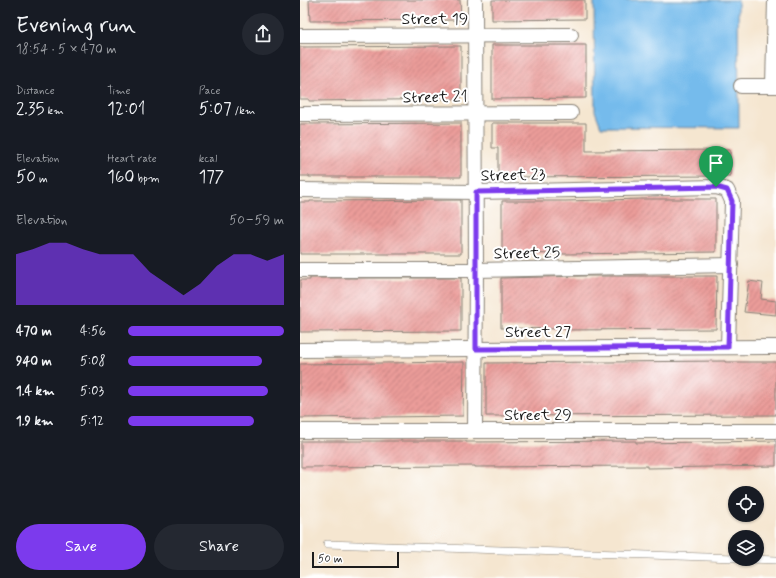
<!DOCTYPE html>
<meta charset="utf-8">
<style>
:root{--surface:#171b24;--page:#242831;--text:#f1f3f6;--muted:#9ea1a6;--accent:#7c3aed}
body{margin:0;font-family:Mynerve,sans-serif;background:var(--page);color:var(--text);height:100vh;display:flex;flex-direction:column;font-size:15px;white-space:nowrap}
*{box-sizing:border-box;margin:0}
p{font-size:13px;color:var(--muted)}
.icon{flex:none;width:22px;height:22px;fill:none;stroke:currentColor;stroke-width:2;stroke-linecap:round;stroke-linejoin:round}
.map{position:relative;flex:1;overflow:hidden}
.details{display:flex;flex-direction:column;background:var(--surface);width:300px}
.details>*{flex:none}
.buttons{position:absolute;left:428px;top:486px;display:grid;gap:8px}
.buttons a{display:grid;place-items:center;width:36px;height:36px;border-radius:50%;background:var(--surface);box-shadow:0 1px 3px #0004;font-size:20px}
.scale{position:absolute;left:12px;bottom:10px;width:87px;box-sizing:border-box;padding-left:4px;border:2px solid #1c1c1c;border-top:0;font-size:11px;line-height:14px;white-space:nowrap;color:#1c1c1c;-webkit-text-stroke:3px #fff;paint-order:stroke}
.pin{position:absolute;display:grid;place-items:center;width:34px;height:34px;color:#fff;margin:-41px -17px;border-radius:50% 50% 50% 0;rotate:-45deg;box-shadow:0 0 4px #0007}
.pin .icon{rotate:45deg}
.round{display:grid;place-items:center;flex:none;width:42px;height:42px;border-radius:21px;background:var(--page)}
.overview{display:flex;align-items:center;justify-content:space-between;height:68px;padding:0 16px}
h1{font-size:22px;font-weight:600;line-height:30px}
.figures{display:grid;grid-template-columns:repeat(3,1fr);gap:6px;height:68px;padding:4px 16px}
.figures div{display:grid;align-content:center}
.figures b{font-size:17px;font-weight:600}
.figures small{font-size:11px;font-weight:400}
.figures p{font-size:11px}
.chart{height:112px;padding:8px 16px}
.chart p{display:flex;justify-content:space-between}
.chart svg{width:100%;height:72px;margin-top:4px;fill:var(--accent);opacity:.7}
.button{display:flex;gap:8px;margin-top:auto;padding:8px 16px}
.button a{flex:1;height:46px;border-radius:24px;background:var(--accent);color:#fff;font-size:16px;font-weight:600;line-height:46px;text-align:center}
.button a+a{background:var(--page);color:var(--text)}
ul{padding:0 16px;list-style:none;font-size:13px}
li{display:grid;grid-template-columns:64px 48px 1fr;align-items:center;height:30px}
li i{height:10px;border-radius:5px;background:var(--accent)}
main{display:flex;flex:1;min-height:0}
.map>svg:first-child{display:block}
.water{fill:#75bbec;stroke:#486c84}
.building{fill:url(#building-hatch)}
.lines{fill:none;stroke-linecap:round;stroke-linejoin:round}
.lane-casing{stroke:#888176;stroke-width:8}
.street-casing{stroke:#888176;stroke-width:16}
.lane{stroke:#fff;stroke-width:7}
.street{stroke:#fff;stroke-width:14}
.route-casing{stroke:#fff;stroke-width:8}
.route{stroke:#7c3aed;stroke-width:5}
.labels{text-anchor:middle;stroke-width:4;stroke-linejoin:round;paint-order:stroke}
.street-label{font-size:16px;fill:#1c1c1c;stroke:#fff}
</style>
<main>
<section class="details">
<div class="overview"><div><h1>Evening run</h1><p>18:54 · 5 × 470 m</p></div><a class="round"><svg class="icon" aria-label="share" viewBox="0 0 24 24"><path d="M12 15V3M7 8l5-5 5 5M5 13v7h14v-7"/></svg></a></div>
<div class="figures">
<div><p>Distance</p><b>2.35<small> km</small></b></div>
<div><p>Time</p><b>12:01</b></div>
<div><p>Pace</p><b>5:07<small> /km</small></b></div>
</div>
<div class="figures">
<div><p>Elevation</p><b>50<small> m</small></b></div>
<div><p>Heart rate</p><b>160<small> bpm</small></b></div>
<div><p>kcal</p><b>177</b></div>
</div>
<div class="chart"><p><span>Elevation</span>50–59 m</p>
<svg viewBox="0 0 160 44" preserveAspectRatio="none"><path d="M0 44V13L10 10L20 6L30 6L40 10L50 13L60 13L70 13L80 24L90 31L100 38L110 31L120 20L130 13L140 13L150 17L160 13V44z"/></svg>
</div>
<ul>
<li><b>470 m</b>4:56<i style="width:100%"></i></li>
<li><b>940 m</b>5:08<i style="width:86%"></i></li>
<li><b>1.4 km</b>5:03<i style="width:90%"></i></li>
<li><b>1.9 km</b>5:12<i style="width:81%"></i></li>
</ul>
<div class="button"><a>Save</a><a>Share</a></div>
</section>
<div class="map">
<svg width="476" height="578" viewBox="0 0 476 578">
<defs>
<pattern id="building-hatch" width="6" height="6" patternUnits="userSpaceOnUse"><rect width="6" height="6" fill="#eb9c9a"/><path d="M-1 1l2-2M0 6l6-6M5 7l2-2" fill="none" stroke="#be7e7d"/></pattern>
</defs>
<rect width="100%" height="100%" fill="#fff"/>
<filter id="ink" filterUnits="userSpaceOnUse"><feTurbulence type="fractalNoise" baseFrequency=".025" numOctaves="2"/><feDisplacementMap in="SourceGraphic" scale="8" xChannelSelector="R" yChannelSelector="G"/><feConvolveMatrix kernelMatrix="1 2 1 2 8 2 1 2 1" color-interpolation-filters="sRGB"/></filter>
<filter id="wash" filterUnits="userSpaceOnUse"><feTurbulence type="fractalNoise" baseFrequency=".012" numOctaves="4" result="noise"/><feDisplacementMap in="SourceGraphic" scale="16" xChannelSelector="R" yChannelSelector="G"/><feGaussianBlur stdDeviation="0.9" result="paint"/><feColorMatrix in="noise" values="0 0 0 0 0 0 0 0 0 0 0 0 0 0 0 0 0 1.4 0 .05"/><feComposite in="paint" operator="in"/></filter>
<g filter="url(#wash)">
<rect width="100%" height="100%" fill="#f5e6d0"/>
<polygon class="water" points="294,0 438,0 439,128 301,127 295,111"/>
<g id="blocks">
<g class="building">
<polygon points="9,0 160,0 161,20 10,21"/>
<polygon points="192,0 285,0 285,19 192,20"/>
<polygon points="192,45 286,45 286,98 192,99"/>
<polygon points="161,46 161,99 9,101 9,99 0,99 0,47"/>
<polygon points="161,123 161,177 9,177 9,176 0,176 0,124"/>
<polygon points="192,123 286,123 286,151 430,150 430,176 198,177 198,148 192,148"/>
<polygon points="342,199 416,199 416,252 265,254 202,253 202,201 265,201"/>
<polygon points="161,200 161,254 0,254 0,202 10,202 10,201"/>
<polygon points="283,276 417,276 416,329 265,330 265,329 201,328 201,278"/>
<polygon points="10,278 161,278 161,331 0,332 0,280 10,280"/>
<polygon points="449,281 463,283 461,299 476,301 476,315 444,312"/>
<polygon points="425,361 425,362 476,362 476,415 186,416 186,363"/>
<polygon points="164,362 163,416 0,418 0,364"/>
<polygon points="1,441 166,441 166,442 336,441 336,443 476,441 476,466 347,468 347,466 175,467 175,466 1,467"/>
</g>
</g>
</g>
<g filter="url(#ink)">
<use href="#blocks" fill-opacity="0" stroke="#888176" stroke-width="1"/>
<g class="lines">
<defs>
<g id="lane">
<polyline points="27,544 435,558"/>
<polyline points="450,559 476,560"/>
</g>
<g id="street">
<polyline points="0,36 271,35"/>
<polyline points="441,86 476,86"/>
<polyline points="473,86 475,0"/>
<polyline points="0,114 271,113"/>
<polyline points="0,190 176,192 416,187 427,190 432,201 428,347"/>
<polyline points="0,270 176,270 431,265"/>
<polyline points="0,350 476,347"/>
<polyline points="0,431 476,431"/>
<polyline points="175,431 176,270 175,0"/>
</g>
</defs>
<use href="#lane" class="lane-casing"/>
<use href="#street" class="street-casing"/>
<use href="#lane" class="lane"/>
<use href="#street" class="street"/>
</g>
</g>
<g class="lines" filter="url(#ink)">
<defs>
<polygon id="route" points="416,187 427,190 432,201 428,347 176,349 176,192"/>
</defs>
<use href="#route" class="route-casing"/>
<use href="#route" class="route"/>
</g>
<g class="labels">
<g class="street-label">
<text x="135" y="24">Street 19</text>
<text transform="translate(135 96) rotate(-1)" y="6">Street 21</text>
<text transform="translate(213 174) rotate(-1)" y="6">Street 23</text>
<text transform="translate(227 252) rotate(-1)" y="6">Street 25</text>
<text x="238" y="337">Street 27</text>
<text x="238" y="420">Street 29</text>
</g>
</g>
</svg>
<div class="buttons">
<a><svg class="icon" aria-label="locate" viewBox="0 0 24 24"><circle cx="12" cy="12" r="6"/><path d="M12 2v4M12 18v4M2 12h4M18 12h4"/></svg></a>
<a><svg class="icon" aria-label="layers" viewBox="0 0 24 24"><path d="M12 4l9 5-9 5-9-5zM3 14l9 5 9-5"/></svg></a>
</div>
<div class="scale">50 m</div>
<div class="pin" style="left:416px;top:187px;background:#1e9e55"><svg class="icon" aria-label="arrive" viewBox="0 0 24 24"><path d="M6 21V4h12l-3 4 3 4H6"/></svg></div>
</div>
</main>
